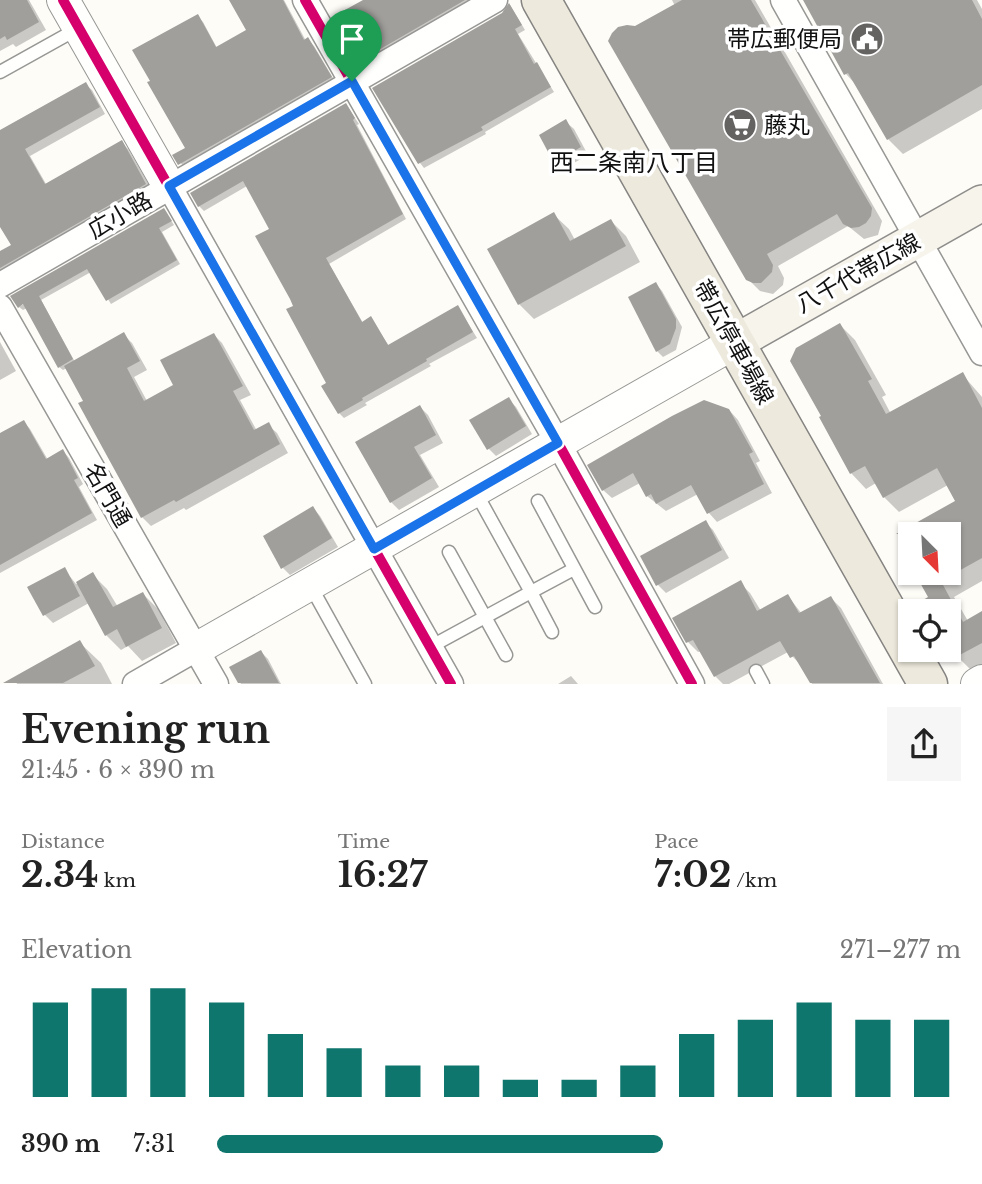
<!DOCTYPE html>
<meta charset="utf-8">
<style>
:root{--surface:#fff;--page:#f6f6f6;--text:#222;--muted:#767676;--accent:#0f766e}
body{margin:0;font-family:"Libre Baskerville","Noto Sans JP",serif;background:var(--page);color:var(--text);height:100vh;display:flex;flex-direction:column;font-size:26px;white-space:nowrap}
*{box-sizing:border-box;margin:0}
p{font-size:23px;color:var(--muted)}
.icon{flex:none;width:38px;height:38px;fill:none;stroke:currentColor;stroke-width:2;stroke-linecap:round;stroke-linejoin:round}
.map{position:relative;height:684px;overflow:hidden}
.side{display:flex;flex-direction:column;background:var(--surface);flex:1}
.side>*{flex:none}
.needle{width:46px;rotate:156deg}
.tools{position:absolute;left:898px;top:522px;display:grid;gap:14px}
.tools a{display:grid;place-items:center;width:63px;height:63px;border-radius:0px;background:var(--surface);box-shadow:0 2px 5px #0004;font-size:35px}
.pin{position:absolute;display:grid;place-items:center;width:60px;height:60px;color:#fff;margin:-72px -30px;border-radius:50% 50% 50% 0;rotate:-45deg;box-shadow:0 0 7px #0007}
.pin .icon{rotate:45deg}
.round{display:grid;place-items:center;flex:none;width:74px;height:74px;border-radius:0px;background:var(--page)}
.overview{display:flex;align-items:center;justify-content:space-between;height:119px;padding:0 21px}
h1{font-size:38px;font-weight:800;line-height:52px}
.stats{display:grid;grid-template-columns:repeat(3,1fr);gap:10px;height:119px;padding:7px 21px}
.stats div{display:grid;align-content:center}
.stats b{font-size:35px;font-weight:800}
.stats small{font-size:19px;font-weight:400}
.stats p{font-size:19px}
.chart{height:196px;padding:14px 21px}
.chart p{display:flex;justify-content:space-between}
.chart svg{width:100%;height:126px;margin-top:7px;stroke:var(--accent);stroke-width:6}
ul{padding:0 21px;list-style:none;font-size:23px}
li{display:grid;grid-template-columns:112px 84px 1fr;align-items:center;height:52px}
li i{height:18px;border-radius:9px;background:var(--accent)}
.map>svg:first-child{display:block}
.shadow{fill:#0003}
.building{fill:#a19f9c}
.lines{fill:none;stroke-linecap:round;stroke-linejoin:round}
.service-casing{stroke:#979795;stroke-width:15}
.minor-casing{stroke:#979795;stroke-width:27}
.tertiary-casing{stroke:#979795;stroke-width:34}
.secondary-casing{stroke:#8e8d8b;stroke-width:38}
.primary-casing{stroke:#858482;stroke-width:41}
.service{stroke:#fffffe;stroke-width:12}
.minor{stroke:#fffffe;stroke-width:24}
.tertiary{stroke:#fffffe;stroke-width:32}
.secondary{stroke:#f6f4eb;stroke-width:35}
.primary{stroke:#ede9dc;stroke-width:38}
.cycleway-casing{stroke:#fff;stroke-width:15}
.cycleway{stroke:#d6006c;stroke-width:10}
.route-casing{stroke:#fff;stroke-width:14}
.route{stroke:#1a73e8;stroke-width:9}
.labels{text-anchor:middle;stroke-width:7;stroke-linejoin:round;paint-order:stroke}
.poi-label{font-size:23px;fill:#111;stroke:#fff;text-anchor:end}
.street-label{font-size:23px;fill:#111;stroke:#fff}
.neighbourhood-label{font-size:24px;fill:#111;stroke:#fff}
</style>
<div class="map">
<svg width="982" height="684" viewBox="0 0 982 684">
<rect width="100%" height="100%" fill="#fdfcf7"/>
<g class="shadow">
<polygon points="0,0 29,0 46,30 16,47 13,44 0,51"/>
<polygon points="231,0 284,0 306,41 308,40 314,46 336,83 186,170 175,155 188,148 197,16 203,22 217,48 248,30"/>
<polygon points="367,0 478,0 364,66 359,61"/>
<polygon points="672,0 755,0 882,221 878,235 864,239 848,226 778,266 784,278 783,285 773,294 760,291 748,279 636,28 675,6"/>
<polygon points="805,0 977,0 982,9 982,109 903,154 888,139 857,86 846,74"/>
<polygon points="510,5 525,30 518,34 554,92 485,132 486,134 424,168 420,163"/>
<polygon points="85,84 92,90 105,114 30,156 46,184 121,142 128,149 152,190 0,280 0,253 13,246 0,226 0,132"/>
<polygon points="346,105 359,124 357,125 406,219 329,264 363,323 371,319 389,346 458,307 477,338 429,364 431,366 365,403 367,405 344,418 339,413 295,306 272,230 247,186 204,211 199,206"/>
<polygon points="566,122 574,129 588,155 563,169 556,162"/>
<polygon points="164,210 174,225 162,232 180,264 111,304 91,272 41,300 75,362 123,334 132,343 147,370 134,377 147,401 175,385 214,335 222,343 251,395 240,400 257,431 268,425 277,433 288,453 186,510 184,508 151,526 142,517 86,401 67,368 63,370 59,367 27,308 23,310 19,307"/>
<polygon points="553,214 569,229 575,240 611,221 626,236 640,262 534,319 519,304"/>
<polygon points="656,284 662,291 682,327 676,350 663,357 657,351"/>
<polygon points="840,325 855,340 886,395 882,397 891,414 962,374 982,397 982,581 954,597 968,621 982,612 982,666 972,671 957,656 948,611 919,572 948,572 948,534 910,534 910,548 902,533 957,502 948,485 899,512 884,497 876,483 866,489 851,473 821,418"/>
<polygon points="0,342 16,371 0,380"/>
<polygon points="508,399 516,407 532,434 496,456 488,448"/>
<polygon points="420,407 428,415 443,443 420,455 439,487 399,510 391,502"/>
<polygon points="729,410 738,420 760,461 756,463 772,493 717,522 709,513 698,494 666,511 647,496 640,483 612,498 603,490"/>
<polygon points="24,422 30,429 48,460 63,451 69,458 83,484 79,487 97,520 0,573 0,435"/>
<polygon points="313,508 320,516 338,547 290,575 283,568"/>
<polygon points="705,522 713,530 729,558 666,593 658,585 642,557"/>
<polygon points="64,569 76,584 93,575 107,589 118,607 143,594 158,609 176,643 142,661 128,646 121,650 106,635 89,603 53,623 45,615 30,588"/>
<polygon points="740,583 750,593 761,611 788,596 802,614 831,598 841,608 883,684 812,684 802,666 788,652 729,684 723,684 715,676 701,651 698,652 688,642"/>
<polygon points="80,643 101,663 112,684 17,684 15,679"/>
<polygon points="261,652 268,659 281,684 241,684 232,668"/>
<polygon points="571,676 578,684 558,684"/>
</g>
<g class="building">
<polygon points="0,0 27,0 39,22 7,40 5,36 0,39"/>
<polygon points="229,0 283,0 304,40 308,37 332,77 178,165 172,155 185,148 147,82 150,81 132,50 198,14 216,47 246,30"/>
<polygon points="363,0 465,0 358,62 353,53 355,52 334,16"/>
<polygon points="682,0 751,0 872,208 871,216 866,223 859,227 851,228 843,224 837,214 767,254 773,265 772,272 761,283 753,283 746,280 608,41 612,33 618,27 627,25 635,26"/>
<polygon points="803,0 972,0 982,19 982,85 887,140 848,73 844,75"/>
<polygon points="509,3 522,25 515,29 534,64 537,62 551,87 481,127 483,130 418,164 372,88 502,13"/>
<polygon points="86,82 100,107 25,149 45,184 122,140 146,184 0,268 0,251 11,245 0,227 0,130"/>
<polygon points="346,103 355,118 353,120 403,214 326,258 362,322 371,316 388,345 458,305 473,332 426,359 427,361 362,398 363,400 338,414 321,386 326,383 286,309 293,306 290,299 255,236 269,229 243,181 198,207 190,193"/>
<polygon points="566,119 581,147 554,163 539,135"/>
<polygon points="164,208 172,221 159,228 177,260 106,301 87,269 39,296 73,359 58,368 23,304 18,308 10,296"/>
<polygon points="554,212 570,241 611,219 626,246 518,305 487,249"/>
<polygon points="656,282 676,319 676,328 670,344 656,352 628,297"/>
<polygon points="840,323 872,379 868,381 886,414 963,372 982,408 982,558 948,577 948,534 896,534 955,501 937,468 883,498 865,466 850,474 819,417 821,416 790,361 796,348"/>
<polygon points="124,332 140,361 127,368 144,401 173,385 160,360 214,333 243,386 233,391 254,430 269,422 280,444 176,502 174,500 141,518 78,403 83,401 64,366"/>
<polygon points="509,397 526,426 487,450 469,420"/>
<polygon points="704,400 729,409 753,452 749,454 764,484 707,514 691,485 656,504 651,494 646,497 633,473 602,491 587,465 672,416"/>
<polygon points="420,405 436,435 414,447 432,478 390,503 355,442"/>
<polygon points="24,420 46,459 63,449 78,478 74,480 92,513 0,565 0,433"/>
<polygon points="313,506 332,538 281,569 263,536"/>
<polygon points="706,520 722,550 656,586 640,556"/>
<polygon points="65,567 80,596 43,616 27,587"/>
<polygon points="93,572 113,607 143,592 162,628 126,647 117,629 105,636 76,582"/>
<polygon points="914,572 936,572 963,622 982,611 982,643 956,657 948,645 948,611 929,611 923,600 928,597"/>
<polygon points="741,580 757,611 788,594 799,613 831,596 880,683 810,683 794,656 790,658 780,641 714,677 693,640 686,643 672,618"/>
<polygon points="80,640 95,666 63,683 3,683"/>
<polygon points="261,650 279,683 238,683 229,667"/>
</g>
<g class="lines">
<defs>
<g id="service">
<polyline points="0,72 79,28"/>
<polyline points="538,501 595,607"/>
<polyline points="449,552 506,655"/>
<polyline points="310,585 365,684"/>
<polyline points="552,632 531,592 574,569"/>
<polyline points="430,647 531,592 475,491"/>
<polyline points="756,671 763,684"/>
</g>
<g id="minor">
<polyline points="305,0 558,443 692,684"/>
<polyline points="783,0 982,353"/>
<polyline points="169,186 451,684"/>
<polyline points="0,285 495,0"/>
<polyline points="0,307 216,684"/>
<polyline points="135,684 196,649"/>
</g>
<g id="tertiary">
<polyline points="63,0 169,186"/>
<polyline points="196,649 734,343"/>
<polyline points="977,684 982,681"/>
</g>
<polyline id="secondary" points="734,343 982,203"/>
<polyline id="primary" points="541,0 928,684"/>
</defs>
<use href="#service" class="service-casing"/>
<use href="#minor" class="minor-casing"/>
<use href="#tertiary" class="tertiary-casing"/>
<use href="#secondary" class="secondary-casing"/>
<use href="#primary" class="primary-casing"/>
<use href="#service" class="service"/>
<use href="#minor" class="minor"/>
<use href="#tertiary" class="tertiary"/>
<use href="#secondary" class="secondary"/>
<use href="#primary" class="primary"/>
<defs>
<g id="cycleway">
<polyline points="63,0 451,684"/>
<polyline points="305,0 558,443 692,684"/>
</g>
</defs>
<use href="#cycleway" class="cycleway-casing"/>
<use href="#cycleway" class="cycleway"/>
</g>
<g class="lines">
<defs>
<polygon id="route" points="352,81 558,443 374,549 169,186"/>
</defs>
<use href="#route" class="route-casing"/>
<use href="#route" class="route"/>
</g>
<defs>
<symbol id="civic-disc" viewBox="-11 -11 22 22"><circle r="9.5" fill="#646362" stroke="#fff"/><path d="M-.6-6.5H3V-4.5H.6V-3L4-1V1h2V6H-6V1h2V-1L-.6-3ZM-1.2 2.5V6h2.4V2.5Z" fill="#fff"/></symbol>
<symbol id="supermarket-disc" viewBox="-11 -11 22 22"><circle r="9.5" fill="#646362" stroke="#fff"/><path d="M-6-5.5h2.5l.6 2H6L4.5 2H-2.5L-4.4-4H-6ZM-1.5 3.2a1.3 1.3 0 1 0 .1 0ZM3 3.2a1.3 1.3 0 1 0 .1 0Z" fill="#fff"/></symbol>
</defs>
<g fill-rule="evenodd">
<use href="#civic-disc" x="848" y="20" width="38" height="38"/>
<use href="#supermarket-disc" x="721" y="106" width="38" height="38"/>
</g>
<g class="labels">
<g class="poi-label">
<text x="842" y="47">帯広郵便局</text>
<text x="764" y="133" text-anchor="start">藤丸</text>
</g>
<g class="street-label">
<text transform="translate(120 215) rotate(-30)" y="8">広小路</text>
<text transform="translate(858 273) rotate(-29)" y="8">八千代帯広線</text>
<text transform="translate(734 342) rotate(61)" y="8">帯広停車場線</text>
<text transform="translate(108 495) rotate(60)" y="8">名門通</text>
</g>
<g class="neighbourhood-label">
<text x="634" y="171">西二条南八丁目</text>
</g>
</g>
</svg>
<div class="tools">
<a><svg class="needle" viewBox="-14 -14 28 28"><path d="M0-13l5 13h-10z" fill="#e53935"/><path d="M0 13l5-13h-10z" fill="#767676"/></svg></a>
<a><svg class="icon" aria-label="locate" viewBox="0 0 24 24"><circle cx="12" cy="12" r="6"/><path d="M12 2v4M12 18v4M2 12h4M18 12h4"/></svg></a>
</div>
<div class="pin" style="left:352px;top:81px;background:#1e9e55"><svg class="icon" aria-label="arrive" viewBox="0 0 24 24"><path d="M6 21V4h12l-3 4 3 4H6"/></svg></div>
</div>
<section class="side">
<div class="overview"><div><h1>Evening run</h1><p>21:45 · 6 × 390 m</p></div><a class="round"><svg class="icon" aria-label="share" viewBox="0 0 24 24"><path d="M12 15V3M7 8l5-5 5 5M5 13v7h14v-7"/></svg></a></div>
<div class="stats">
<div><p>Distance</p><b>2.34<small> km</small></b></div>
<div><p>Time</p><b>16:27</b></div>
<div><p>Pace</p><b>7:02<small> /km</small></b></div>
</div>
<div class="chart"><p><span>Elevation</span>271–277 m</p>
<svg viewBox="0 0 160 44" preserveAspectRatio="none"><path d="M5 44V11M15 44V6M25 44V6M35 44V11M45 44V22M55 44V27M65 44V33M75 44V33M85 44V38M95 44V38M105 44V33M115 44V22M125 44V17M135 44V11M145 44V17M155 44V17"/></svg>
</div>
<ul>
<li><b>390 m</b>7:31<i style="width:60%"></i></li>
</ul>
</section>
